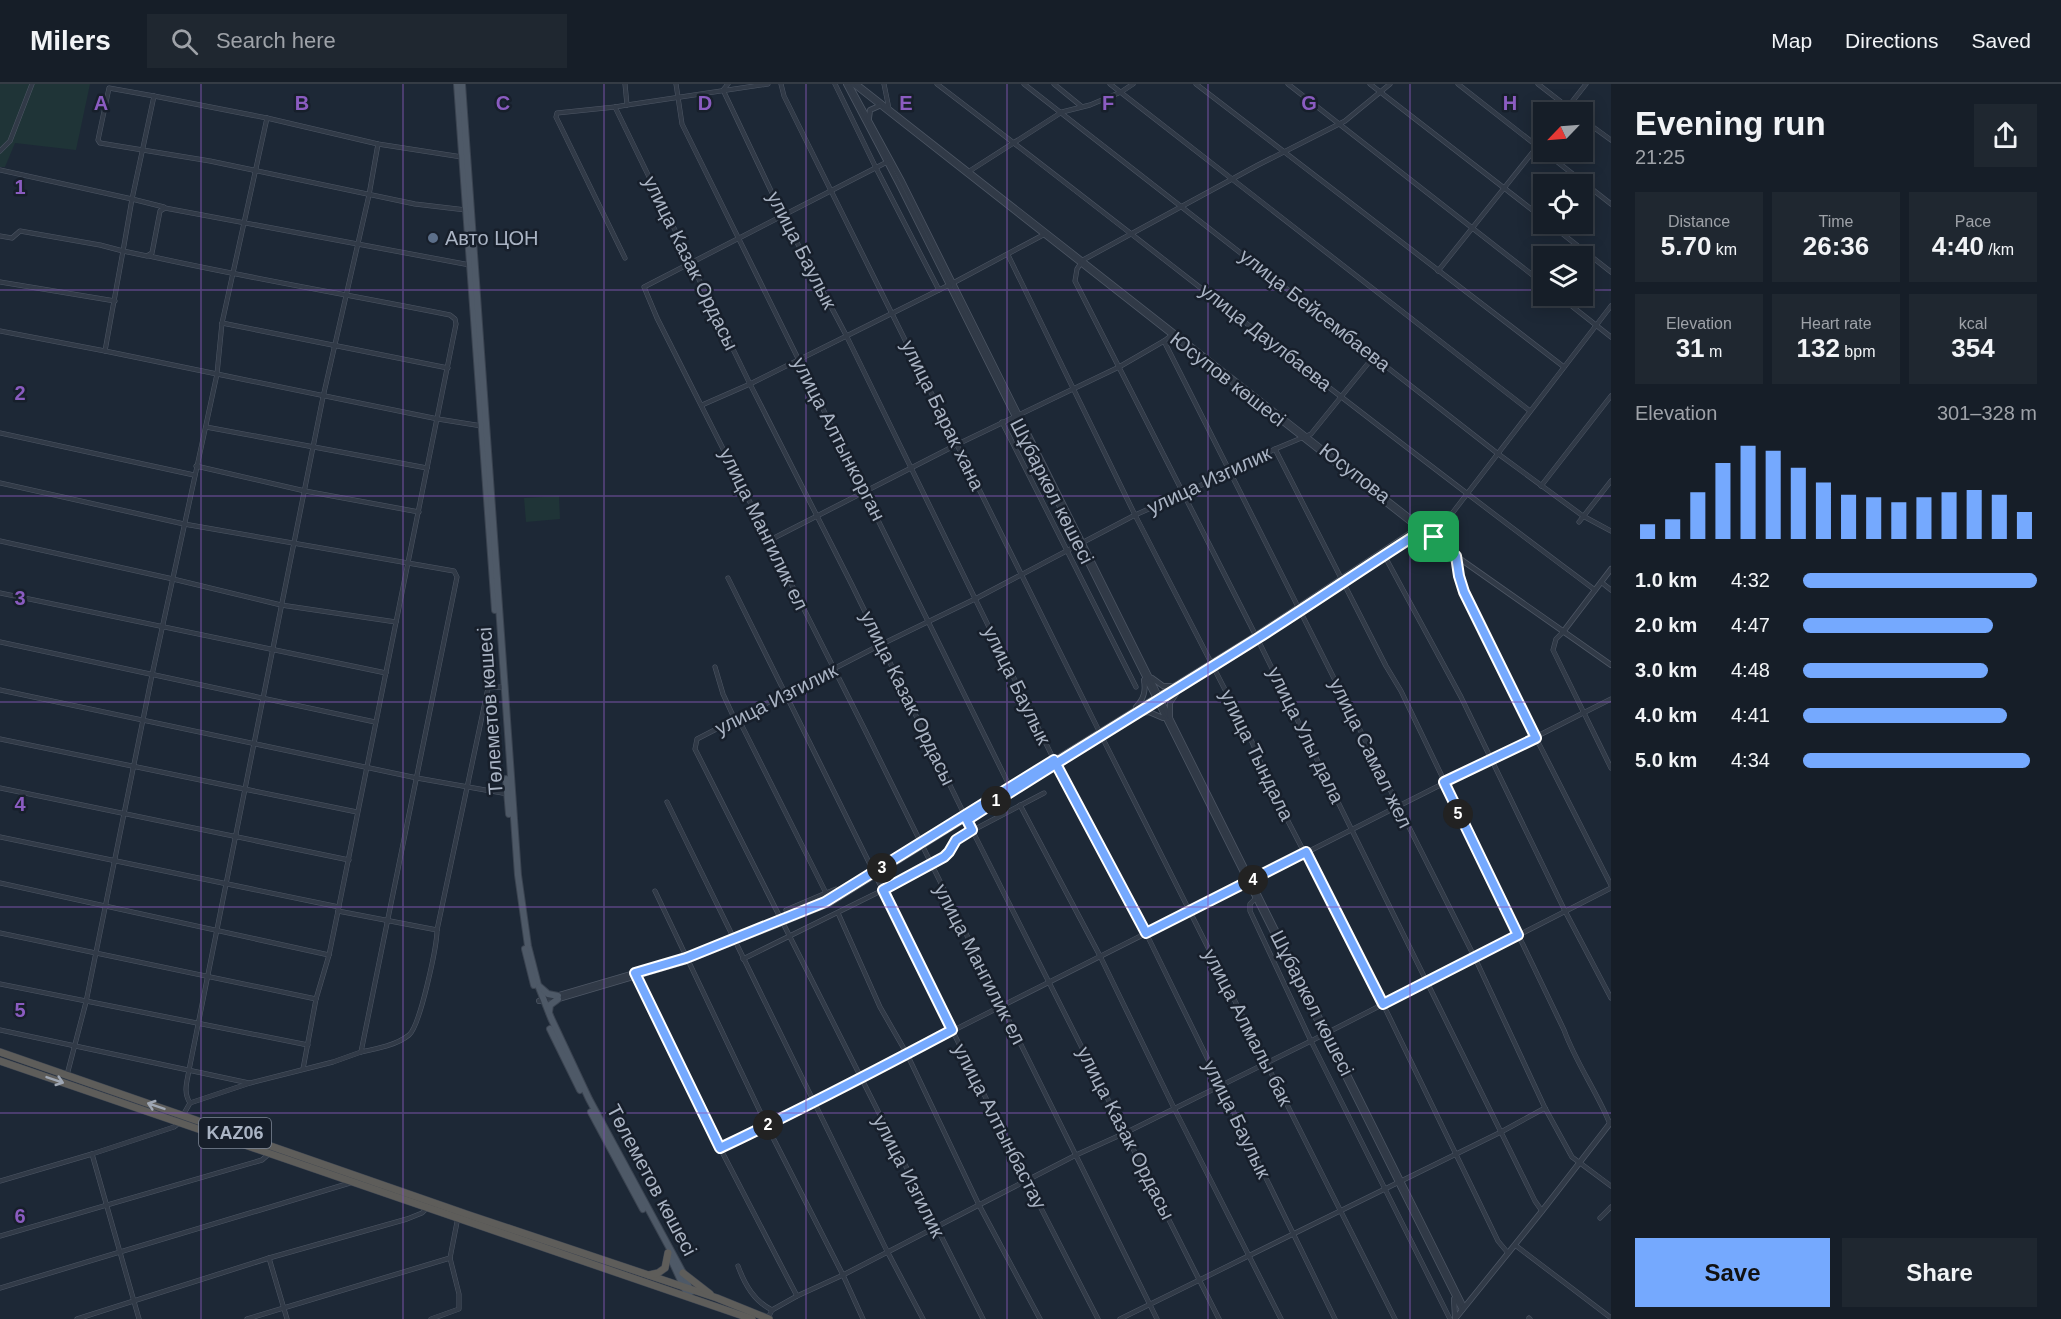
<!DOCTYPE html>
<meta charset="utf-8">
<style>
:root{--surface:#161e28;--page:#1f2730;--text:#f1f3f6;--muted:#9ea2a8;--line:#353c45;--accent:#75a9fe}
body{margin:0;font-family:Arial,sans-serif;background:var(--page);color:var(--text);height:100vh;display:flex;flex-direction:column;font-size:22px;white-space:nowrap}
*{box-sizing:border-box;margin:0}
p{font-size:20px;color:var(--muted)}
.icon{flex:none;width:33px;height:33px;fill:none;stroke:currentColor;stroke-width:2;stroke-linecap:round;stroke-linejoin:round}
.map{position:relative;flex:1;overflow:hidden}
.sheet{display:flex;flex-direction:column;background:var(--surface);width:450px}
.sheet>*{flex:none}
.needle{width:39px;rotate:245deg}
.tools{position:absolute;left:1533px;top:18px;display:grid;gap:12px}
.tools a{display:grid;place-items:center;width:60px;height:60px;border-radius:0px;background:var(--surface);box-shadow:0 3px 15px #0003,0 0 0 2px var(--line);font-size:30px}
.pin{position:absolute;display:grid;place-items:center;width:51px;height:51px;color:#fff;margin:-26px;border-radius:12px;box-shadow:0 3px 9px #0006}
.km{position:absolute;width:30px;height:30px;margin:-15px;border-radius:50%;background:#222;color:#fff;font-size:16px;line-height:30px;text-align:center}
.round{display:grid;place-items:center;flex:none;width:63px;height:63px;border-radius:0px;background:var(--page)}
.summary{display:flex;align-items:center;justify-content:space-between;height:102px;padding:0 24px}
h1{font-size:33px;font-weight:700;line-height:45px}
.metrics{display:grid;grid-template-columns:repeat(3,1fr);gap:9px;height:102px;padding:6px 24px}
.metrics div{display:grid;align-content:center;border-radius:0px;background:var(--page);text-align:center}
.metrics b{font-size:26px;font-weight:700}
.metrics small{font-size:16px;font-weight:400}
.metrics p{font-size:16px}
.chart{height:168px;padding:12px 24px}
.chart p{display:flex;justify-content:space-between}
.chart svg{width:100%;height:108px;margin-top:6px;stroke:var(--accent);stroke-width:6}
.action{display:flex;gap:12px;margin-top:auto;padding:12px 24px}
.action a{flex:1;height:69px;border-radius:0px;background:var(--accent);color:#111;font-size:24px;font-weight:700;line-height:69px;text-align:center}
.action a+a{background:var(--page);color:var(--text)}
ul{padding:0 24px;list-style:none;font-size:20px}
li{display:grid;grid-template-columns:96px 72px 1fr;align-items:center;height:45px}
li i{height:15px;border-radius:8px;background:var(--accent)}
header{display:flex;align-items:center;gap:36px;box-sizing:border-box;height:84px;padding:0 30px;background:var(--surface);border-bottom:2px solid var(--line)}
header strong{font-size:28px}
nav{display:flex;gap:33px;margin-inline-start:auto;font-size:21px}
.search{width:420px;height:54px;background:var(--page);display:flex;align-items:center;gap:15px;box-sizing:border-box;padding:0 21px;border-radius:0px;color:var(--muted);font-size:22px}
main{display:flex;flex:1;min-height:0}
.map>svg:first-child{display:block}
.green{fill:#1f3437}
.lines{fill:none;stroke-linecap:round;stroke-linejoin:round}
.minor-casing{stroke:#4e5765;stroke-width:5}
.tertiary-casing{stroke:#4e5765;stroke-width:6}
.primary-casing{stroke:#3a4350;stroke-width:8}
.trunk-casing{stroke:#3c4451;stroke-width:8}
.minor{stroke:#313a47;stroke-width:4}
.tertiary{stroke:#313a47;stroke-width:4.5}
.primary{stroke:#4e5967;stroke-width:6}
.trunk{stroke:#5e5d5a;stroke-width:7}
.oneway{stroke:#9fa7b4}
.route-casing{stroke:#fff;stroke-width:12}
.route{stroke:#75a9fe;stroke-width:8}
.grid{fill:none;stroke:#8b5cc1;stroke-width:1.5;stroke-opacity:0.55}
.service-dot{fill:#5c6f8a;stroke:#171f2b;stroke-width:2}
.labels{text-anchor:middle;stroke-width:5;stroke-linejoin:round;paint-order:stroke}
.shield{fill:#171f2b;stroke:#7e8796;stroke-width:1.5}
.shield-label{font-size:18px;font-weight:bold;fill:#aab4c4}
.poi-label{font-size:20px;fill:#aab4c4;stroke:#171f2b;text-anchor:start}
.street-label{font-size:20px;fill:#aab4c4;stroke:#171f2b}
.grid-label{font-size:20px;text-anchor:middle;font-weight:bold;fill:#8b5cc1;stroke:#171f2b;stroke-width:5;stroke-linejoin:round;paint-order:stroke}
</style>
<header>
<strong>Milers</strong>
<div class="search"><svg class="icon" aria-label="search" viewBox="0 0 24 24"><circle cx="10" cy="10" r="6"/><path d="M15 15l6 6"/></svg>Search here</div>
<nav><a>Map</a><a>Directions</a><a>Saved</a></nav>
</header>
<main>
<div class="map">
<svg width="1611" height="1235" viewBox="0 0 1611 1235">
<rect width="100%" height="100%" fill="#1d2836"/>
<g class="green">
<polygon points="0,0 90,0 76,66 15,59 5,83 0,83"/>
<polygon points="559,412 560,435 526,438 524,414"/>
</g>
<g class="lines">
<defs>
<g id="minor">
<polyline points="625,0 627,21 615,23 750,300 852,501 967,736 1219,1235"/>
<polyline points="676,0 682,40 1011,705"/>
<polyline points="728,0 723,6 783,132 846,251 1056,680 1146,849 1335,1235"/>
<polyline points="781,0 784,12 1101,651 1395,1235"/>
<polyline points="835,0 876,84 939,206"/>
<polyline points="884,0 889,25"/>
<path d="M937,0C1157,168 1373,341 1595,506"/>
<polyline points="1024,0 1497,369 1583,432 1611,447"/>
<polyline points="1054,0 1081,22"/>
<polyline points="1110,0 1530,327"/>
<polyline points="1196,0 1564,283"/>
<polyline points="1288,0 1544,200"/>
<polyline points="1370,0 1544,135"/>
<polyline points="1390,0 1345,37 1258,81 1083,176 1077,185 1075,197 1257,554 1535,1117 1542,1127"/>
<polyline points="1458,0 1611,120"/>
<polyline points="1538,0 1574,28"/>
<polyline points="154,12 109,4 98,56 100,59 210,77 415,120 466,126"/>
<polyline points="627,21 768,0"/>
<polyline points="615,23 557,29 556,33 625,174"/>
<polyline points="1564,28 1586,0"/>
<polyline points="267,34 222,239 217,290 438,335 482,342"/>
<polyline points="1582,35 1611,56"/>
<polyline points="0,67 10,57 32,0"/>
<polyline points="887,78 644,203 657,234 866,648 1157,1235"/>
<polyline points="0,86 132,115 123,167 147,172 152,169 160,127 165,124 470,181"/>
<polyline points="968,88 1062,28 1090,21 1121,8 1133,0"/>
<polyline points="164,123 132,115 154,12 267,34 378,60 462,73"/>
<polyline points="1550,140 1611,188"/>
<polyline points="0,152 12,154 20,147 100,161 123,167 105,267"/>
<polyline points="1008,171 1135,431 1252,658 1276,714 1383,920 1498,1157 1508,1169"/>
<path d="M149,172C249,194 350,211 450,231L455,235L456,240L427,384L206,343"/>
<polyline points="1438,187 1544,54"/>
<polyline points="0,198 115,217"/>
<polyline points="1559,212 1611,253"/>
<polyline points="222,239 448,284"/>
<polyline points="0,247 105,267 217,290 152,591 86,918 67,991"/>
<polyline points="1164,257 1475,874 1545,1024 1572,1073 1611,1102"/>
<polyline points="702,321 750,300 953,199 1045,150"/>
<polyline points="1002,338 1136,603"/>
<polyline points="0,349 194,391"/>
<path d="M1275,365L1386,582L1401,607L1564,946C1576,979 1597,1008 1610,1040"/>
<polyline points="196,382 305,407 419,428"/>
<polyline points="0,399 184,440 454,487 457,493 361,968 333,978 250,999 190,1019"/>
<polyline points="1541,402 1611,312"/>
<polyline points="1579,438 1611,397"/>
<polyline points="1434,453 1611,222"/>
<polyline points="770,456 958,360 1119,283 1164,257 1172,251"/>
<polyline points="0,457 173,495 281,521 396,538"/>
<polyline points="1383,469 1461,613 1565,827 1611,914"/>
<polyline points="1456,472 1459,492 1464,508 1536,654 1611,801"/>
<polyline points="728,494 1027,1097 1098,1235"/>
<polyline points="1601,498 1611,506"/>
<polyline points="0,509 386,589"/>
<polyline points="1563,548 1556,555 1553,566 1611,684"/>
<polyline points="0,558 375,638"/>
<polyline points="715,583 723,610 735,636"/>
<polyline points="0,606 417,694 508,710"/>
<polyline points="738,634 826,809 836,805 842,809"/>
<polyline points="0,655 357,728"/>
<polyline points="0,704 349,776"/>
<polyline points="667,718 887,1167 923,1235"/>
<polyline points="1020,721 1100,872 1174,1024 1281,1235"/>
<polyline points="0,753 339,823"/>
<polyline points="0,799 329,871"/>
<polyline points="655,807 767,1042 843,1191 863,1235"/>
<polyline points="1255,815 1250,820 1250,827 1311,957 1450,1235"/>
<polyline points="786,826 826,809"/>
<path d="M338,827L437,846C437,862 420,942 409,951C397,961 376,965 361,968"/>
<polyline points="838,829 880,923 907,970 979,1121 1040,1235"/>
<polyline points="437,846 488,604 501,603"/>
<polyline points="0,849 316,915"/>
<polyline points="743,875 883,806 944,773 960,753 1044,709"/>
<polyline points="636,891 720,1064 797,1212"/>
<polyline points="0,900 308,961"/>
<polyline points="0,946 249,999"/>
<polyline points="303,985 316,915 329,871 338,827 427,384"/>
<path d="M182,1033L190,1019C183,1008 187,998 189,986L323,313L369,111L378,60"/>
<polyline points="720,1064 1611,615"/>
<polyline points="92,1070 139,1235"/>
<polyline points="0,1097 92,1070 174,1043 179,1039"/>
<polyline points="1600,1134 1611,1123"/>
<polyline points="0,1152 262,1076 270,1069"/>
<polyline points="1515,1161 1611,1234"/>
<polyline points="269,1174 287,1235"/>
<path d="M738,1182C745,1201 754,1217 772,1226"/>
<polyline points="0,1204 350,1099"/>
<polyline points="768,1234 772,1226 797,1212 843,1191 1076,1071 1125,1049 1311,957 1611,804"/>
<polyline points="1529,1234 1530,1235"/>
<polyline points="77,1235 269,1174 407,1135 422,1129 427,1124"/>
<polyline points="247,1235 450,1174 458,1133"/>
<polyline points="431,1235 459,1225 459,1210 450,1174"/>
<polyline points="983,1235 695,665 697,655 880,561 975,515 1135,431 1183,410 1275,365 1311,350 1374,272"/>
<polyline points="1120,1235 1501,1048 1545,1024"/>
</g>
<g id="tertiary">
<polyline points="846,0 898,99 1462,1226"/>
<polyline points="849,0 902,97 1464,1223"/>
<polyline points="853,0 1419,445 1429,450 1456,472 1611,581"/>
<polyline points="857,0 1423,444"/>
<polyline points="869,34 870,26 879,22"/>
<polyline points="1563,548 1611,485"/>
<polyline points="1152,594 1163,602 1170,602"/>
<path d="M1136,623C1144,615 1146,607 1144,596"/>
<polyline points="1140,629 1149,628 1163,634"/>
<polyline points="1170,633 1170,619 1179,605"/>
<polyline points="822,820 1256,551 1421,442"/>
<polyline points="555,916 687,877 829,820 1257,554 1425,445"/>
<polyline points="539,917 686,874 806,826"/>
<polyline points="1454,1215 1455,1233"/>
<polyline points="1455,1235 1542,1127 1611,1038"/>
</g>
<g id="primary">
<polyline points="457,0 495,526"/>
<polyline points="462,0 518,791 528,862 538,901 551,934 589,1015 683,1189 691,1208"/>
<polyline points="506,695 509,730"/>
<polyline points="525,865 534,901"/>
<polyline points="540,903 548,910 558,912"/>
<polyline points="549,928 550,921 558,915"/>
<polyline points="550,945 580,1006"/>
<polyline points="591,1028 643,1125"/>
<polyline points="670,1173 688,1212"/>
</g>
<g id="trunk">
<polyline points="0,968 469,1131 717,1214 769,1235"/>
<polyline points="0,977 752,1235"/>
<polyline points="683,1189 710,1210"/>
<polyline points="649,1191 658,1189 665,1184 668,1169"/>
</g>
</defs>
<use href="#minor" class="minor-casing"/>
<use href="#tertiary" class="tertiary-casing"/>
<use href="#primary" class="primary-casing"/>
<use href="#trunk" class="trunk-casing"/>
<use href="#minor" class="minor"/>
<use href="#tertiary" class="tertiary"/>
<use href="#primary" class="primary"/>
<use href="#trunk" class="trunk"/>
</g>
<defs><path id="oneway-shaft" d="M-6 0H5M1.5-3L5.5 0L1.5 3" fill="none" stroke-width="1.6" stroke-linecap="round" stroke-linejoin="round" transform="scale(1.5)"/></defs>
<g class="oneway">
<use href="#oneway-shaft" transform="translate(55 996) rotate(19)"/>
<use href="#oneway-shaft" transform="translate(156 1022) rotate(-161)"/>
</g>
<g class="lines">
<defs>
<path id="route" d="M1434,453L1422,447C1367,482 1313,519 1258,554C1161,615 1063,674 967,736L972,746L956,756L949,768L944,773L883,806L952,946C875,987 798,1027 720,1064L635,889L686,874L825,818L1054,676L1056,680L1146,849L1306,768L1383,920L1518,851L1444,698L1536,654L1464,508L1459,492L1456,472L1434,453"/>
</defs>
<use href="#route" class="route-casing"/>
<use href="#route" class="route"/>
</g>
<path class="grid" d="M201,0V1235M403,0V1235M604,0V1235M806,0V1235M1007,0V1235M1208,0V1235M1410,0V1235M0,206H1544M1582,206H1611M0,412H1611M0,618H1611M0,823H1611M0,1029H1611"/>
<circle class="service-dot" cx="433" cy="154" r="6"/>
<g class="labels">
<rect class="shield" x="199" y="1034" width="72" height="30" rx="4.5"/>
<g class="shield-label">
<text x="235" y="1055">KАZ06</text>
</g>
<g class="poi-label">
<text x="445" y="161">Авто ЦОН</text>
</g>
<g class="street-label">
<text transform="translate(802 166) rotate(63)" y="7">улица Баулык</text>
<text transform="translate(691 179) rotate(64)" y="7">улица Казак Ордасы</text>
<text transform="translate(1315 226) rotate(38)" y="7">улица Бейсембаева</text>
<text transform="translate(1266 253) rotate(38)" y="7">улица Даулбаева</text>
<text transform="translate(1228 295) rotate(38)" y="7">Юсупов көшесі</text>
<text transform="translate(943 331) rotate(64)" y="7">улица Барак хана</text>
<text transform="translate(839 355) rotate(63)" y="7">улица Алтынкорган</text>
<text transform="translate(1355 389) rotate(38)" y="7">Юсупова</text>
<text transform="translate(1209 396) rotate(-25)" y="7">улица Изгилик</text>
<text transform="translate(1052 407) rotate(63)" y="7">Шұбаркөл көшесі</text>
<text transform="translate(764 445) rotate(64)" y="7">улица Мангилик ел</text>
<text transform="translate(1017 601) rotate(64)" y="7">улица Баулык</text>
<text transform="translate(908 614) rotate(64)" y="7">улица Казак Ордасы</text>
<text transform="translate(776 615) rotate(-27)" y="7">улица Изгилик</text>
<text transform="translate(490 627) rotate(-94)" y="7">Төлеметов көшесі</text>
<text transform="translate(1306 651) rotate(64)" y="7">улица Улы дала</text>
<text transform="translate(1371 669) rotate(64)" y="7">улица Самал жел</text>
<text transform="translate(1257 671) rotate(64)" y="7">улица Тындала</text>
<text transform="translate(980 880) rotate(63)" y="7">улица Мангилик ел</text>
<text transform="translate(1312 919) rotate(63)" y="7">Шұбаркөл көшесі</text>
<text transform="translate(1248 943) rotate(63)" y="7">улица Алмалы бак</text>
<text transform="translate(1237 1035) rotate(64)" y="7">улица Баулык</text>
<text transform="translate(1000 1042) rotate(63)" y="7">улица Алтынбастау</text>
<text transform="translate(1126 1049) rotate(63)" y="7">улица Казак Ордасы</text>
<text transform="translate(909 1092) rotate(63)" y="7">улица Изгилик</text>
<text transform="translate(652 1096) rotate(62)" y="7">Төлеметов көшесі</text>
</g>
</g>
<g class="grid-label">
<text x="101" y="26">A</text>
<text x="302" y="26">B</text>
<text x="503" y="26">C</text>
<text x="705" y="26">D</text>
<text x="906" y="26">E</text>
<text x="1108" y="26">F</text>
<text x="1309" y="26">G</text>
<text x="1510" y="26">H</text>
<text x="20" y="110">1</text>
<text x="20" y="316">2</text>
<text x="20" y="521">3</text>
<text x="20" y="727">4</text>
<text x="20" y="933">5</text>
<text x="20" y="1139">6</text>
</g>
</svg>
<div class="tools">
<a><svg class="needle" viewBox="-14 -14 28 28"><path d="M0-13l5 13h-10z" fill="#e53935"/><path d="M0 13l5-13h-10z" fill="#9ea2a8"/></svg></a>
<a><svg class="icon" aria-label="locate" viewBox="0 0 24 24"><circle cx="12" cy="12" r="6"/><path d="M12 2v4M12 18v4M2 12h4M18 12h4"/></svg></a>
<a><svg class="icon" aria-label="layers" viewBox="0 0 24 24"><path d="M12 4l9 5-9 5-9-5zM3 14l9 5 9-5"/></svg></a>
</div>
<div class="pin" style="left:1434px;top:453px;background:#1e9e55"><svg class="icon" aria-label="arrive" viewBox="0 0 24 24"><path d="M6 21V4h12l-3 4 3 4H6"/></svg></div>
<b class="km" style="left:996px;top:717px">1</b>
<b class="km" style="left:768px;top:1041px">2</b>
<b class="km" style="left:882px;top:784px">3</b>
<b class="km" style="left:1253px;top:796px">4</b>
<b class="km" style="left:1458px;top:730px">5</b>
</div>
<section class="sheet">
<div class="summary"><div><h1>Evening run</h1><p>21:25</p></div><a class="round"><svg class="icon" aria-label="share" viewBox="0 0 24 24"><path d="M12 15V3M7 8l5-5 5 5M5 13v7h14v-7"/></svg></a></div>
<div class="metrics">
<div><p>Distance</p><b>5.70<small> km</small></b></div>
<div><p>Time</p><b>26:36</b></div>
<div><p>Pace</p><b>4:40<small> /km</small></b></div>
</div>
<div class="metrics">
<div><p>Elevation</p><b>31<small> m</small></b></div>
<div><p>Heart rate</p><b>132<small> bpm</small></b></div>
<div><p>kcal</p><b>354</b></div>
</div>
<div class="chart"><p><span>Elevation</span>301–328 m</p>
<svg viewBox="0 0 160 44" preserveAspectRatio="none"><path d="M5 44V38M15 44V36M25 44V25M35 44V13M45 44V6M55 44V8M65 44V15M75 44V21M85 44V26M95 44V27M105 44V29M115 44V27M125 44V25M135 44V24M145 44V26M155 44V33"/></svg>
</div>
<ul>
<li><b>1.0 km</b>4:32<i style="width:100%"></i></li>
<li><b>2.0 km</b>4:47<i style="width:81%"></i></li>
<li><b>3.0 km</b>4:48<i style="width:79%"></i></li>
<li><b>4.0 km</b>4:41<i style="width:87%"></i></li>
<li><b>5.0 km</b>4:34<i style="width:97%"></i></li>
</ul>
<div class="action"><a>Save</a><a>Share</a></div>
</section>
</main>
